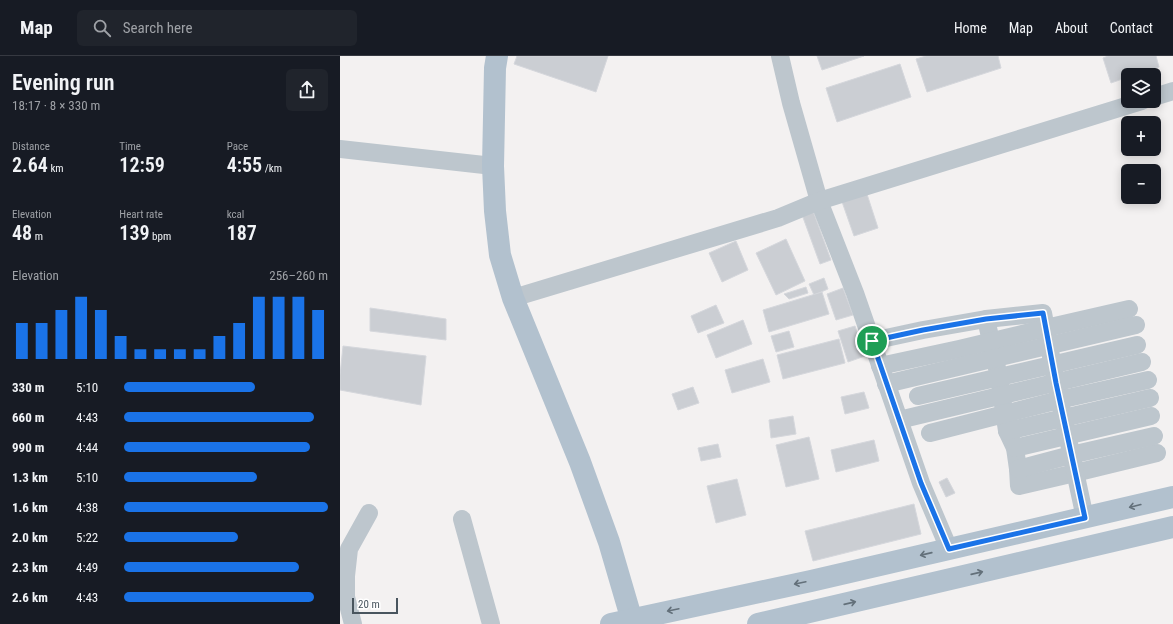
<!DOCTYPE html>
<meta charset="utf-8">
<style>
:root{--surface:#171b24;--page:#20242c;--text:#f1f3f6;--muted:#9ea1a6;--line:#363941;--accent:#1a73e8}
body{margin:0;font-family:"Roboto Condensed",sans-serif;background:var(--page);color:var(--text);height:100vh;display:flex;flex-direction:column;font-size:15px;white-space:nowrap}
*{box-sizing:border-box;margin:0}
p{font-size:13px;color:var(--muted)}
.icon{flex:none;width:22px;height:22px;fill:none;stroke:currentColor;stroke-width:2;stroke-linecap:round;stroke-linejoin:round}
.map{position:relative;flex:1;overflow:hidden}
.drawer{display:flex;flex-direction:column;background:var(--surface);width:340px}
.drawer>*{flex:none}
.fabs{position:absolute;left:781px;top:12px;display:grid;gap:8px}
.fabs a{display:grid;place-items:center;width:40px;height:40px;border-radius:6px;background:var(--surface);box-shadow:0 2px 10px #0003;font-size:20px}
.scale{position:absolute;left:12px;bottom:10px;width:46px;box-sizing:border-box;padding-left:4px;border:2px solid #49555e;border-top:0;font-size:11px;line-height:14px;white-space:nowrap;color:#49555e;-webkit-text-stroke:3px #fff;paint-order:stroke}
.pin{position:absolute;display:grid;place-items:center;width:34px;height:34px;color:#fff;margin:-17px;border:2px solid #fff;border-radius:50%;box-shadow:0 1px 4px #0007}
.round{display:grid;place-items:center;flex:none;width:42px;height:42px;border-radius:6px;background:var(--page)}
.summary{display:flex;align-items:center;justify-content:space-between;height:68px;padding:0 12px}
h1{font-size:22px;font-weight:600;line-height:30px}
.stats{display:grid;grid-template-columns:repeat(3,1fr);gap:6px;height:68px;padding:4px 12px}
.stats div{display:grid;align-content:center}
.stats b{font-size:20px;font-weight:600}
.stats small{font-size:11px;font-weight:400}
.stats p{font-size:11px}
.chart{height:112px;padding:8px 12px}
.chart p{display:flex;justify-content:space-between}
.chart svg{width:100%;height:72px;margin-top:4px;stroke:var(--accent);stroke-width:6}
ul{padding:0 12px;list-style:none;font-size:13px}
li{display:grid;grid-template-columns:64px 48px 1fr;align-items:center;height:30px}
li i{height:10px;border-radius:5px;background:var(--accent)}
header{display:flex;align-items:center;gap:24px;box-sizing:border-box;height:56px;padding:0 20px;background:var(--surface);border-bottom:1px solid var(--line)}
header strong{font-size:19px}
nav{display:flex;gap:22px;margin-inline-start:auto;font-size:14px}
.search{width:280px;height:36px;background:var(--page);display:flex;align-items:center;gap:10px;box-sizing:border-box;padding:0 14px;border-radius:6px;color:var(--muted);font-size:15px}
main{display:flex;flex:1;min-height:0}
.map>svg:first-child{display:block}
.building{fill:#cbced3;stroke:#d5d7dc}
.lines{fill:none;stroke-linecap:round;stroke-linejoin:round}
.minor{stroke:#bdc6cd;stroke-width:18}
.major{stroke:#b2c1ce;stroke-width:22}
.oneway{stroke:#63707a}
.route-casing{stroke:#fff;stroke-width:8}
.route{stroke:#1a73e8;stroke-width:5}
</style>
<header>
<strong>Map</strong>
<div class="search"><svg class="icon" aria-label="search" viewBox="0 0 24 24"><circle cx="10" cy="10" r="6"/><path d="M15 15l6 6"/></svg>Search here</div>
<nav><a>Home</a><a>Map</a><a>About</a><a>Contact</a></nav>
</header>
<main>
<section class="drawer">
<div class="summary"><div><h1>Evening run</h1><p>18:17 · 8 × 330 m</p></div><a class="round"><svg class="icon" aria-label="share" viewBox="0 0 24 24"><path d="M12 15V3M7 8l5-5 5 5M5 13v7h14v-7"/></svg></a></div>
<div class="stats">
<div><p>Distance</p><b>2.64<small> km</small></b></div>
<div><p>Time</p><b>12:59</b></div>
<div><p>Pace</p><b>4:55<small> /km</small></b></div>
</div>
<div class="stats">
<div><p>Elevation</p><b>48<small> m</small></b></div>
<div><p>Heart rate</p><b>139<small> bpm</small></b></div>
<div><p>kcal</p><b>187</b></div>
</div>
<div class="chart"><p><span>Elevation</span>256–260 m</p>
<svg viewBox="0 0 160 44" preserveAspectRatio="none"><path d="M5 44V22M15 44V22M25 44V14M35 44V6M45 44V14M55 44V30M65 44V38M75 44V38M85 44V38M95 44V38M105 44V30M115 44V22M125 44V6M135 44V6M145 44V6M155 44V14"/></svg>
</div>
<ul>
<li><b>330 m</b>5:10<i style="width:64%"></i></li>
<li><b>660 m</b>4:43<i style="width:93%"></i></li>
<li><b>990 m</b>4:44<i style="width:91%"></i></li>
<li><b>1.3 km</b>5:10<i style="width:65%"></i></li>
<li><b>1.6 km</b>4:38<i style="width:100%"></i></li>
<li><b>2.0 km</b>5:22<i style="width:56%"></i></li>
<li><b>2.3 km</b>4:49<i style="width:86%"></i></li>
<li><b>2.6 km</b>4:43<i style="width:93%"></i></li>
</ul>
</section>
<div class="map">
<svg width="833" height="568" viewBox="0 0 833 568">
<rect width="100%" height="100%" fill="#f3f1f1"/>
<g class="building">
<polygon points="177,0 268,0 256,36 174,8"/>
<polygon points="477,0 524,0 482,14"/>
<polygon points="586,0 658,0 661,12 587,36 576,3"/>
<polygon points="768,0 816,0 819,11 794,19 788,19 788,21 771,27 763,2"/>
<polygon points="560,8 571,41 497,66 486,32"/>
<polygon points="525,132 538,172 514,180 500,140"/>
<polygon points="472,152 491,204 480,208 461,156"/>
<polygon points="446,183 465,225 436,239 416,197"/>
<polygon points="396,185 408,214 382,226 369,197"/>
<polygon points="484,222 488,233 474,239 469,228"/>
<polygon points="466,231 468,237 449,243 444,238"/>
<polygon points="503,232 513,259 496,264 487,238"/>
<polygon points="482,236 489,258 429,276 423,254"/>
<polygon points="376,249 384,267 358,277 351,260"/>
<polygon points="30,252 106,263 106,284 30,275"/>
<polygon points="403,264 412,288 376,302 367,279"/>
<polygon points="515,270 525,300 508,306 498,275"/>
<polygon points="449,275 454,291 436,296 431,280"/>
<polygon points="499,283 505,307 443,323 437,299"/>
<polygon points="3,290 86,300 81,349 0,334 0,319"/>
<polygon points="423,303 430,326 392,337 385,314"/>
<polygon points="353,331 359,347 338,354 332,338"/>
<polygon points="524,336 529,352 505,358 501,341"/>
<polygon points="453,360 456,378 431,382 429,364"/>
<polygon points="469,381 479,423 446,431 436,389"/>
<polygon points="534,384 539,405 496,416 491,394"/>
<polygon points="378,388 381,401 361,405 358,392"/>
<polygon points="607,422 615,437 606,441 599,426"/>
<polygon points="397,423 406,459 376,467 367,430"/>
<polygon points="574,448 581,478 473,505 465,475"/>
</g>
<g class="lines">
<g class="minor">
<polyline points="440,0 451,47 479,145 515,237 581,427 609,493"/>
<polyline points="814,41 833,35"/>
<polyline points="0,93 153,110"/>
<polyline points="173,242 438,162 479,145 802,45"/>
<polyline points="646,263 659,321 667,375 675,392 678,413 679,430 735,417 817,397"/>
<polyline points="532,285 583,274 646,263 703,257 716,327 745,462"/>
<polyline points="540,310 619,293 682,278 706,272 789,253"/>
<polyline points="546,328 796,269"/>
<polyline points="578,340 797,289"/>
<polyline points="559,364 802,306"/>
<polyline points="667,375 810,342"/>
<polyline points="590,377 719,344 808,324"/>
<polyline points="675,392 811,360"/>
<polyline points="678,413 731,399 814,380"/>
<polyline points="122,463 151,568"/>
<polyline points="13,568 6,541 6,520 9,493 29,457"/>
</g>
<g class="major">
<polyline points="157,0 155,12 153,110 155,155 160,199 173,242 240,406 269,486 293,568"/>
<polyline points="271,568 471,525 833,441"/>
<polyline points="418,568 833,471"/>
</g>
</g>
<defs><path id="oneway-shaft" d="M-6 0H5M1.5-3L5.5 0L1.5 3" fill="none" stroke-width="1.6" stroke-linecap="round" stroke-linejoin="round"/></defs>
<g class="oneway">
<use href="#oneway-shaft" transform="translate(795 450) rotate(166)"/>
<use href="#oneway-shaft" transform="translate(586 498) rotate(167)"/>
<use href="#oneway-shaft" transform="translate(637 517) rotate(-13)"/>
<use href="#oneway-shaft" transform="translate(460 527) rotate(168)"/>
<use href="#oneway-shaft" transform="translate(510 547) rotate(-13)"/>
<use href="#oneway-shaft" transform="translate(333 554) rotate(168)"/>
</g>
<g class="lines">
<defs>
<polygon id="route" points="703,257 716,327 745,462 609,493 581,427 532,285 583,274 646,263"/>
</defs>
<use href="#route" class="route-casing"/>
<use href="#route" class="route"/>
</g>
</svg>
<div class="fabs">
<a><svg class="icon" aria-label="layers" viewBox="0 0 24 24"><path d="M12 4l9 5-9 5-9-5zM3 14l9 5 9-5"/></svg></a>
<a>+</a>
<a>−</a>
</div>
<div class="scale">20 m</div>
<div class="pin" style="left:532px;top:285px;background:#1e9e55"><svg class="icon" aria-label="arrive" viewBox="0 0 24 24"><path d="M6 21V4h12l-3 4 3 4H6"/></svg></div>
</div>
</main>
